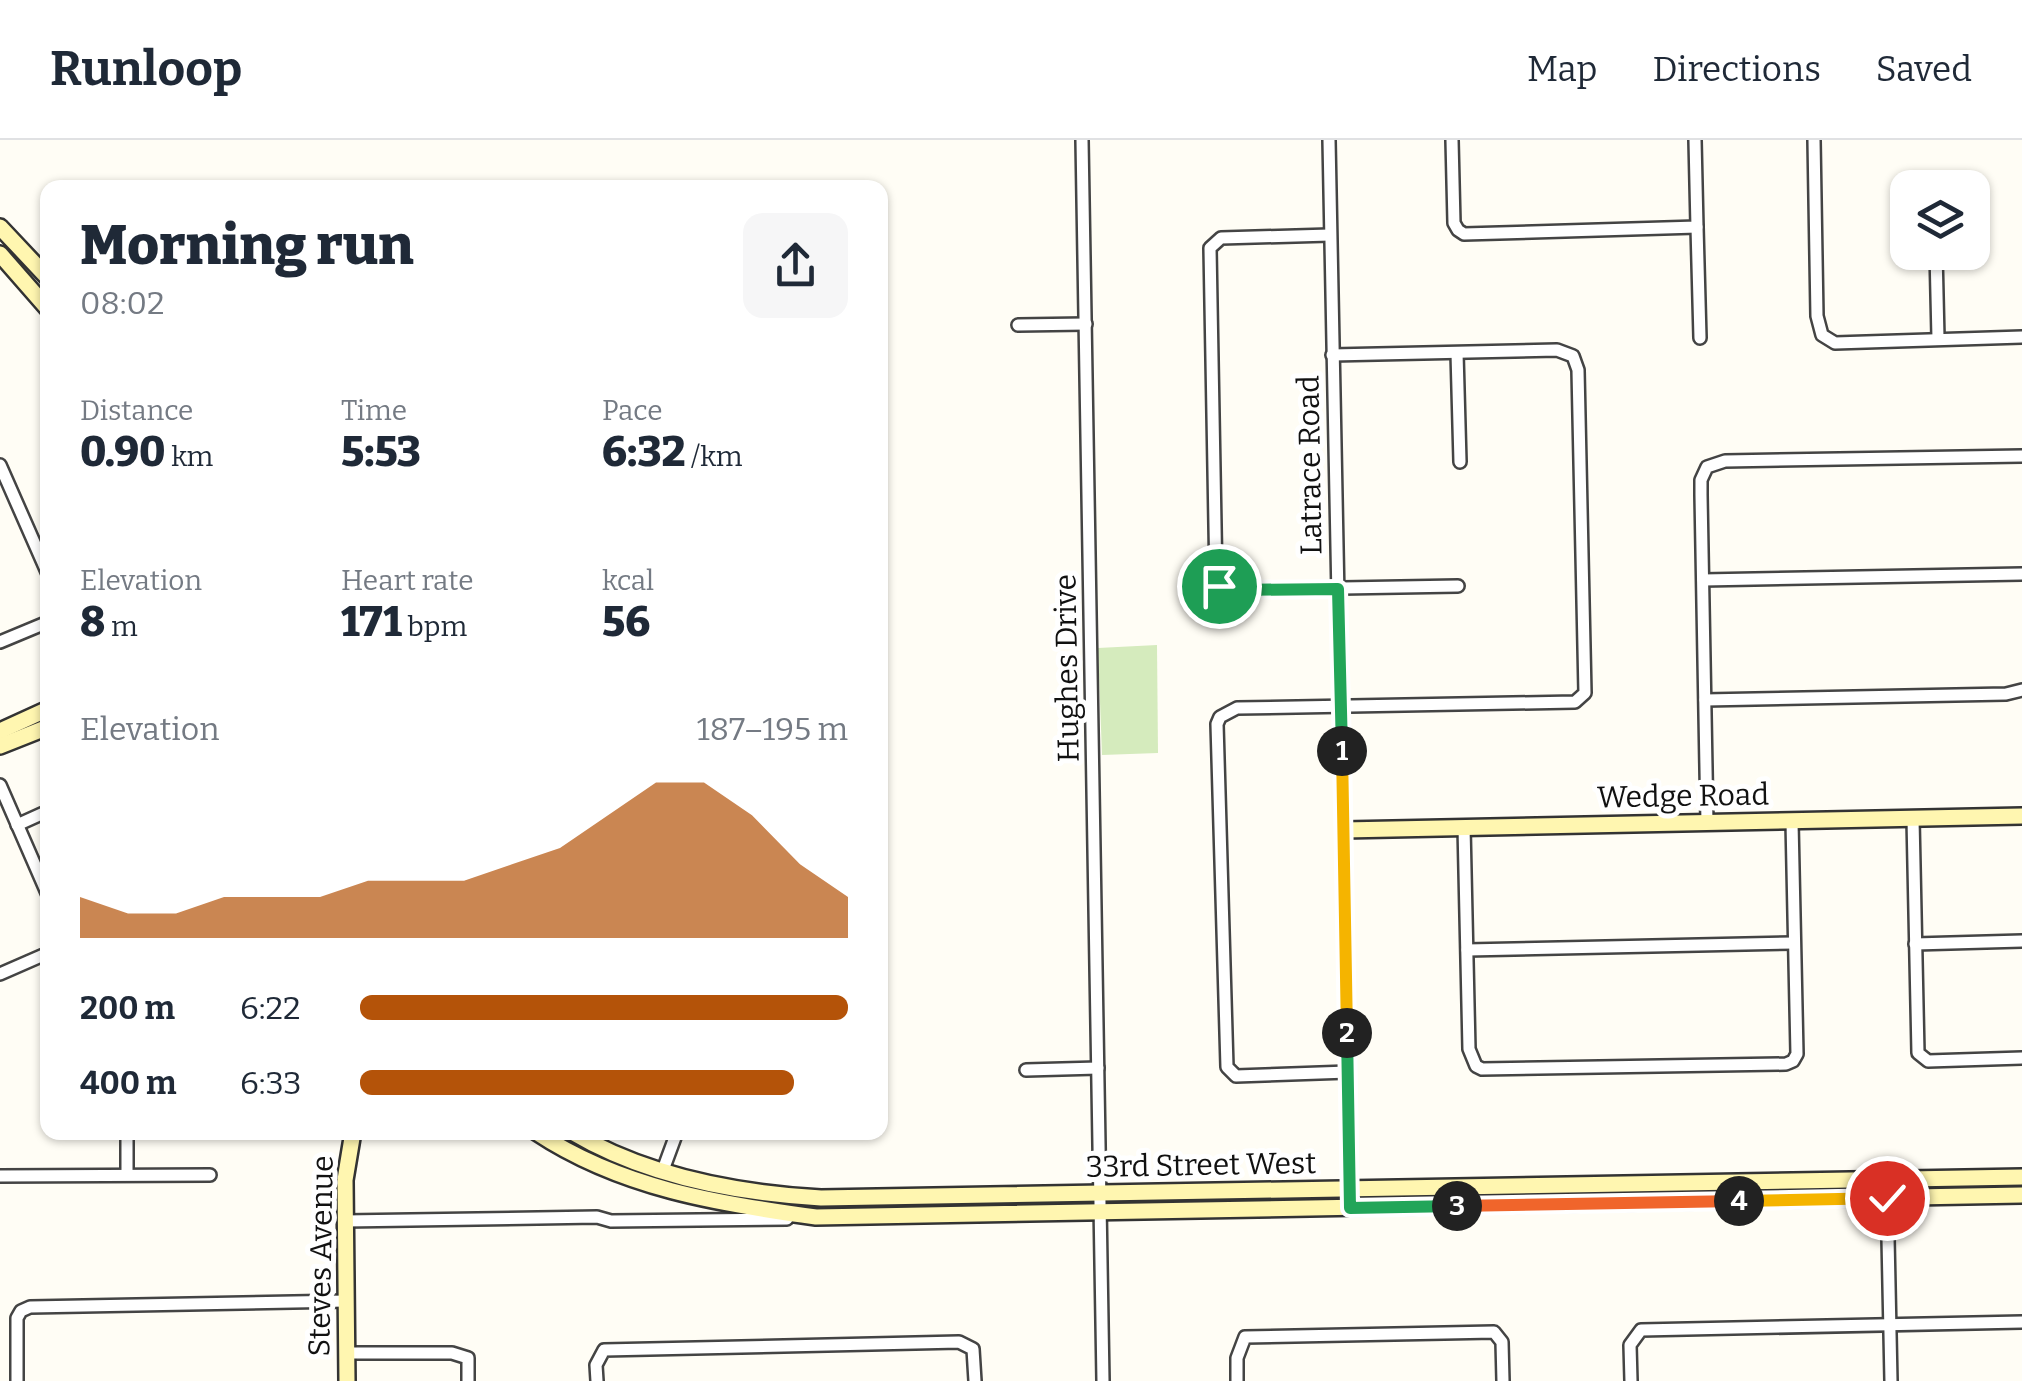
<!DOCTYPE html>
<meta charset="utf-8">
<style>
:root{--surface:#fff;--page:#f6f6f7;--text:#1f2937;--muted:#747a83;--line:#e0e1e3;--accent:#b45309}
body{margin:0;font-family:Bitter,serif;background:var(--page);color:var(--text);height:100vh;display:flex;flex-direction:column;font-size:38px;white-space:nowrap}
*{box-sizing:border-box;margin:0}
p{font-size:32px;color:var(--muted)}
.icon{flex:none;width:55px;height:55px;fill:none;stroke:currentColor;stroke-width:2;stroke-linecap:round;stroke-linejoin:round}
.map{position:relative;flex:1;overflow:hidden}
.panel{position:absolute;left:40px;top:40px;width:848px;height:960px;display:flex;flex-direction:column;background:var(--surface);border-radius:20px;box-shadow:0 2px 8px #0004}
.panel>*{flex:none}
.buttons{position:absolute;left:1890px;top:30px;display:grid;gap:20px}
.buttons a{display:grid;place-items:center;width:100px;height:100px;border-radius:20px;background:var(--surface);box-shadow:0 2px 8px #0004;font-size:50px}
.pin{position:absolute;display:grid;place-items:center;width:85px;height:85px;color:#fff;margin:-42px;border:5px solid #fff;border-radius:50%;box-shadow:0 2px 10px #0007}
.km{position:absolute;width:50px;height:50px;margin:-25px;border-radius:50%;background:#222;color:#fff;font-size:28px;line-height:50px;text-align:center}
.round{display:grid;place-items:center;flex:none;width:105px;height:105px;border-radius:20px;background:var(--page)}
.head{display:flex;align-items:center;justify-content:space-between;height:170px;padding:0 40px}
h1{font-size:55px;font-weight:800;line-height:75px}
.stats{display:grid;grid-template-columns:repeat(3,1fr);gap:15px;height:170px;padding:10px 40px}
.stats div{display:grid;align-content:center}
.stats b{font-size:42px;font-weight:800}
.stats small{font-size:28px;font-weight:400}
.stats p{font-size:28px}
.chart{height:280px;padding:20px 40px}
.chart p{display:flex;justify-content:space-between}
.chart svg{width:100%;height:180px;margin-top:10px;fill:var(--accent);opacity:.7}
ul{padding:0 40px;list-style:none;font-size:32px}
li{display:grid;grid-template-columns:160px 120px 1fr;align-items:center;height:75px}
li i{height:25px;border-radius:12px;background:var(--accent)}
header{display:flex;align-items:center;gap:60px;box-sizing:border-box;height:140px;padding:0 50px;background:var(--surface);border-bottom:2px solid var(--line)}
header strong{font-size:48px}
nav{display:flex;gap:55px;margin-inline-start:auto;font-size:35px}
.map>svg:first-child{display:block}
.green{fill:#d5ebbd}
.lines{fill:none;stroke-linecap:round;stroke-linejoin:round}
.street-casing{stroke:#444;stroke-width:16}
.secondary-casing{stroke:#333;stroke-width:20}
.street{stroke:#fff;stroke-width:11}
.secondary{stroke:#fff6b0;stroke-width:15}
.split-1-casing{stroke:#fff;stroke-width:20}
.split-2-casing{stroke:#fff;stroke-width:20}
.split-3-casing{stroke:#fff;stroke-width:20}
.split-4-casing{stroke:#fff;stroke-width:20}
.split-5-casing{stroke:#fff;stroke-width:20}
.split-1{stroke:#22a559;stroke-width:12}
.split-2{stroke:#f5b400;stroke-width:12}
.split-3{stroke:#22a559;stroke-width:12}
.split-4{stroke:#f0652b;stroke-width:12}
.split-5{stroke:#f5b400;stroke-width:12}
.labels{text-anchor:middle;stroke-width:10;stroke-linejoin:round;paint-order:stroke}
.street-label{font-size:30px;fill:#111;stroke:#fff}
</style>
<header>
<strong>Runloop</strong>
<nav><a>Map</a><a>Directions</a><a>Saved</a></nav>
</header>
<div class="map">
<svg width="2022" height="1241" viewBox="0 0 2022 1241">
<rect width="100%" height="100%" fill="#fffdf5"/>
<polygon class="green" points="1157,505 1158,613 1102,615 1098,508"/>
<g class="lines">
<defs>
<g id="street">
<polyline points="1082,0 1103,1241"/>
<polyline points="1329,0 1350,1068"/>
<polyline points="1452,0 1454,83 1458,90 1464,94 1697,87 1695,0"/>
<polyline points="1814,0 1817,176 1822,195 1835,203 2022,197"/>
<polyline points="1697,87 1700,198"/>
<polyline points="1330,95 1221,98 1210,108 1216,441 1219,446 1231,450 1458,446"/>
<polyline points="1936,112 1938,198"/>
<polyline points="1018,185 1086,184"/>
<polyline points="1457,213 1460,322"/>
<polyline points="1332,215 1557,210 1573,216 1578,230 1585,553 1575,562 1237,568 1220,577 1217,584 1227,927 1236,936 1348,932"/>
<polyline points="0,325 48,434"/>
<polyline points="1703,440 2022,434"/>
<polyline points="0,502 48,482"/>
<polyline points="1705,560 2006,554 2022,550"/>
<polyline points="0,645 48,755"/>
<polyline points="1913,679 1918,913 1928,921 2022,918"/>
<polyline points="1707,683 1701,355 1701,340 1707,327 1725,321 2022,316"/>
<polyline points="17,685 48,671"/>
<polyline points="1464,687 1469,909 1476,926 1482,929 1786,924 1793,921 1797,914 1792,682"/>
<polyline points="1915,804 2022,801"/>
<polyline points="1467,810 1794,803"/>
<polyline points="0,834 48,813"/>
<polyline points="1026,930 1098,928"/>
<polyline points="127,992 127,1034"/>
<polyline points="663,1030 677,992"/>
<polyline points="0,1036 210,1035"/>
<polyline points="1887,1050 1891,1241"/>
<polyline points="345,1081 597,1077 611,1081 787,1079"/>
<polyline points="347,1213 452,1213 468,1218 468,1241"/>
<polyline points="17,1241 17,1178 21,1171 30,1167 346,1161"/>
<polyline points="597,1241 596,1225 604,1210 959,1202 973,1209 975,1241"/>
<polyline points="1237,1241 1237,1218 1245,1197 1494,1192 1502,1202 1503,1241"/>
<polyline points="1631,1241 1630,1205 1641,1190 2022,1182"/>
</g>
<g id="secondary">
<polyline points="0,87 48,138"/>
<polyline points="0,114 48,169"/>
<polyline points="0,591 48,569"/>
<polyline points="0,606 48,587"/>
<polyline points="1344,690 2022,676"/>
<path d="M536,992C620,1048 719,1064 816,1077L2022,1055"/>
<path d="M572,992C646,1036 736,1053 821,1058L2022,1037"/>
<polyline points="347,1241 345,1040 353,992"/>
</g>
</defs>
<use href="#street" class="street-casing"/>
<use href="#secondary" class="secondary-casing"/>
<use href="#street" class="street"/>
<use href="#secondary" class="secondary"/>
</g>
<g class="lines">
<defs>
<polyline id="split-1" points="1219,446 1231,450 1338,449 1342,611"/>
<polyline id="split-2" points="1342,611 1347,893"/>
<polyline id="split-3" points="1347,893 1350,1068 1457,1066"/>
<polyline id="split-4" points="1457,1066 1739,1061"/>
<polyline id="split-5" points="1739,1061 1887,1058"/>
</defs>
<use href="#split-1" class="split-1-casing"/>
<use href="#split-2" class="split-2-casing"/>
<use href="#split-3" class="split-3-casing"/>
<use href="#split-4" class="split-4-casing"/>
<use href="#split-5" class="split-5-casing"/>
<use href="#split-1" class="split-1"/>
<use href="#split-2" class="split-2"/>
<use href="#split-3" class="split-3"/>
<use href="#split-4" class="split-4"/>
<use href="#split-5" class="split-5"/>
</g>
<g class="labels">
<g class="street-label">
<text transform="translate(1310 325) rotate(-91)" y="10">Latrace Road</text>
<text transform="translate(1067 528) rotate(-91)" y="10">Hughes Drive</text>
<text transform="translate(1683 656) rotate(-1)" y="10">Wedge Road</text>
<text transform="translate(1201 1025) rotate(-1)" y="10">33rd Street West</text>
<text transform="translate(321 1116) rotate(-89)" y="10">Steves Avenue</text>
</g>
</g>
</svg>
<div class="buttons">
<a><svg class="icon" aria-label="layers" viewBox="0 0 24 24"><path d="M12 4l9 5-9 5-9-5zM3 14l9 5 9-5"/></svg></a>
</div>
<div class="pin" style="left:1219px;top:446px;background:#1e9e55"><svg class="icon" aria-label="arrive" viewBox="0 0 24 24"><path d="M6 21V4h12l-3 4 3 4H6"/></svg></div>
<div class="pin" style="left:1887px;top:1058px;background:#d93025"><svg class="icon" aria-label="check" viewBox="0 0 24 24"><path d="M5 12l5 5 9-10"/></svg></div>
<b class="km" style="left:1342px;top:611px">1</b>
<b class="km" style="left:1347px;top:893px">2</b>
<b class="km" style="left:1457px;top:1066px">3</b>
<b class="km" style="left:1739px;top:1061px">4</b>
<section class="panel">
<div class="head"><div><h1>Morning run</h1><p>08:02</p></div><a class="round"><svg class="icon" aria-label="share" viewBox="0 0 24 24"><path d="M12 15V3M7 8l5-5 5 5M5 13v7h14v-7"/></svg></a></div>
<div class="stats">
<div><p>Distance</p><b>0.90<small> km</small></b></div>
<div><p>Time</p><b>5:53</b></div>
<div><p>Pace</p><b>6:32<small> /km</small></b></div>
</div>
<div class="stats">
<div><p>Elevation</p><b>8<small> m</small></b></div>
<div><p>Heart rate</p><b>171<small> bpm</small></b></div>
<div><p>kcal</p><b>56</b></div>
</div>
<div class="chart"><p><span>Elevation</span>187–195 m</p>
<svg viewBox="0 0 160 44" preserveAspectRatio="none"><path d="M0 44V34L10 38L20 38L30 34L40 34L50 34L60 30L70 30L80 30L90 26L100 22L110 14L120 6L130 6L140 14L150 26L160 34V44z"/></svg>
</div>
<ul>
<li><b>200 m</b>6:22<i style="width:100%"></i></li>
<li><b>400 m</b>6:33<i style="width:89%"></i></li>
</ul>
</section>
</div>
